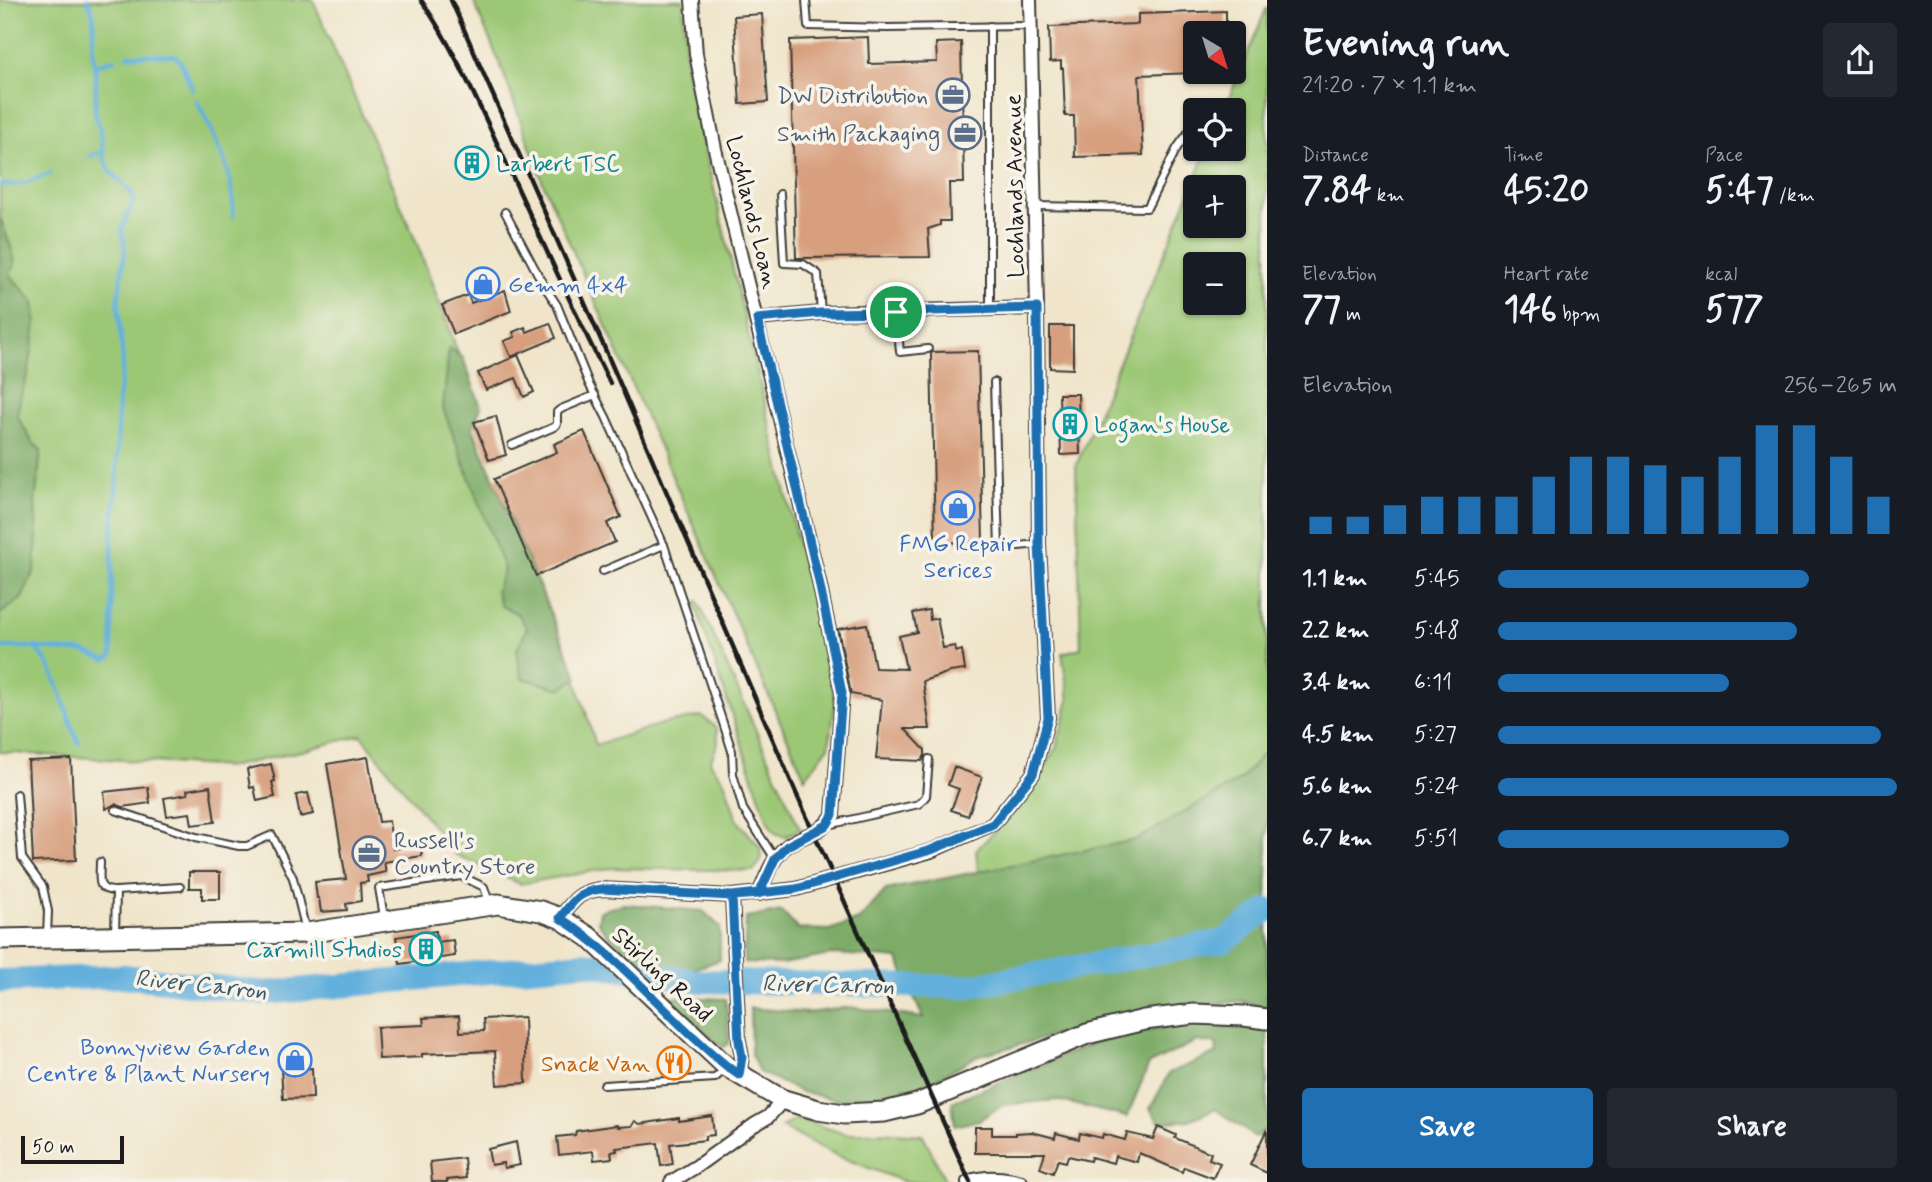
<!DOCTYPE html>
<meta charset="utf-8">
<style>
:root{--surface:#171b24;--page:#242831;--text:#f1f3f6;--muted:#9ea1a6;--accent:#1f6fb2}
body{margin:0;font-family:Mynerve,sans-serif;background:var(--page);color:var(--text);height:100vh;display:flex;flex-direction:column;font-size:26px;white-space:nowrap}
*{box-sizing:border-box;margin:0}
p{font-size:23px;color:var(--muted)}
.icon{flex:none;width:38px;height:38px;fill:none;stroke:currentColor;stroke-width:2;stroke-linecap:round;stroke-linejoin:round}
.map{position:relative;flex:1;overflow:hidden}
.sheet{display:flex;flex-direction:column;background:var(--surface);width:665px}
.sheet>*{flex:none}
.needle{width:46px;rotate:142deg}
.fabs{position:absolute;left:1183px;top:21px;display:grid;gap:14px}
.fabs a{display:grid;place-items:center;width:63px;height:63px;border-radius:7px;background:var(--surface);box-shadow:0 2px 5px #0004;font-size:35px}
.scale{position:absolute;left:21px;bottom:18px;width:103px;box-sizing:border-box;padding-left:7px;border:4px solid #1c1c1c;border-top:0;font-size:19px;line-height:24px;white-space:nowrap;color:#1c1c1c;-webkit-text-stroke:5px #f7f3e8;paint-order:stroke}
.pin{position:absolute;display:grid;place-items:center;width:60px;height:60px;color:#fff;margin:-30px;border:4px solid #fff;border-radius:50%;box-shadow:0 2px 7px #0007}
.round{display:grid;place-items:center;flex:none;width:74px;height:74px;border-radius:7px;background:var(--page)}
.head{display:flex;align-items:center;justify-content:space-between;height:119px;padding:0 35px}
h1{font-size:38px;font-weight:700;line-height:52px}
.metrics{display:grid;grid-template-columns:repeat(3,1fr);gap:10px;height:119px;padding:7px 35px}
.metrics div{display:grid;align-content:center}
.metrics b{font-size:35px;font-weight:700}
.metrics small{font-size:19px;font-weight:400}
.metrics p{font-size:19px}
.chart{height:196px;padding:14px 35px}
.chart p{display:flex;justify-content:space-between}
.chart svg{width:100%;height:126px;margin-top:7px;stroke:var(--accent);stroke-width:6}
.cta{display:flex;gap:14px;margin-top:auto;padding:14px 35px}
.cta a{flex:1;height:80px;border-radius:7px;background:var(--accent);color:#fff;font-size:28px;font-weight:700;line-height:80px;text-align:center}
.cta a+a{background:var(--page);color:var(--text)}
ul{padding:0 35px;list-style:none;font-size:23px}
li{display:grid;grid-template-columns:112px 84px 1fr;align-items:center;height:52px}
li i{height:18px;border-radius:9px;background:var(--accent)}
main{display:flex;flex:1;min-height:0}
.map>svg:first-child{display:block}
.green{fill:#9cc876;stroke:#5c7249;stroke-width:2;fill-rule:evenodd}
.forest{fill:#7dac67;stroke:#4c6442;stroke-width:2}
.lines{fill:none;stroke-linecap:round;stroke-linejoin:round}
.stream{stroke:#63b0dd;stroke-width:4.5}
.river{stroke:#63b0dd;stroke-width:24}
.building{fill:#d79f7e}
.service-casing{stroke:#3c3a36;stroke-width:10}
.minor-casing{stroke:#3c3a36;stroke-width:16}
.primary-casing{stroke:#3c3a36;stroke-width:23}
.service{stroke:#fff;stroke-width:6}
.minor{stroke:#fff;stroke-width:12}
.primary{stroke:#fff;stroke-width:19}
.rail{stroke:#1c1c1c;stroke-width:4.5}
.route-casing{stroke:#fff;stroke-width:14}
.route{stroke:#1f6fb2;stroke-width:9}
.labels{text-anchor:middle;stroke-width:7;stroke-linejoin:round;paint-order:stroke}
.service-label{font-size:23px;fill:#4e5e75;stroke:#f7f3e8;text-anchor:end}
.culture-label{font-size:23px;fill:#0d838f;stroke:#f7f3e8;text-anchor:start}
.street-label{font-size:23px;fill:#1c1c1c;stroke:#f7f3e8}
.shop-label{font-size:23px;fill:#366cbe;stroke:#f7f3e8;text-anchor:start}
.food-label{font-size:23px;fill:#c56008;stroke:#f7f3e8;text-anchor:end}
.water-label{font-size:24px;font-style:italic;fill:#385769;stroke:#f7f3e8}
</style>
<main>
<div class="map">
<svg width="1267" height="1182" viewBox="0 0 1267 1182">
<rect width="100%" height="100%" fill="#f7f3e8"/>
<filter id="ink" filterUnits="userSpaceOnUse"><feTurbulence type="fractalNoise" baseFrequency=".0143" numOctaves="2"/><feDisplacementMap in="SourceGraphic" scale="14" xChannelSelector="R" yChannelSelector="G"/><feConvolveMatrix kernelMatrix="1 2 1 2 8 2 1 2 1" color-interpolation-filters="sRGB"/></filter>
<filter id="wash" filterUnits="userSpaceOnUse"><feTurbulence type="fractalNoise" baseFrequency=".00686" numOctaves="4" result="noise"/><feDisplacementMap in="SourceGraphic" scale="28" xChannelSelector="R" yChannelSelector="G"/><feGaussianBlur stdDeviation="1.57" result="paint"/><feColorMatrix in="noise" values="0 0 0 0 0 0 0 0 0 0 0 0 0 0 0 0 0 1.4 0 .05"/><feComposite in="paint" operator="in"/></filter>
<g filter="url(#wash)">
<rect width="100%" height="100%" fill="#f0e5cb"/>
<g class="green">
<polygon points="0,0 313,0 418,246 478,406 470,421 576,680 596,745 661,724 702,716 717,728 718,743 710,762 725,783 737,820 760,847 761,861 753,871 611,868 520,884 456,855 361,735 306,750 229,767 0,752"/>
<polygon points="473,0 683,0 687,75 813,607 830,672 835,704 829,746 805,778 543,183 502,69"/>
<path d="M1267,7V749L1241,779L1136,840L978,872L976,850L1026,801L1056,749L1069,700L1062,653L1081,648L1076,466L1208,149H1234V110H1224ZM1195,187H1234V226H1195ZM1195,264H1234V303H1195Z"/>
<polygon points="698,601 800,829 785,837 775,833 768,822 695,604"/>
<polygon points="797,1119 846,1134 880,1132 923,1135 946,1182 905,1182 838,1156 781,1127"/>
</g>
<g class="forest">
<polygon points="0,217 13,253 15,264 10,275 34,302 36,324 28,375 23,388 18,408 18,417 32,442 41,450 35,503 37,534 35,569 22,598 0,614 0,399 3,377 0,372"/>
<polygon points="449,348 463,358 481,407 472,428 578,678 560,689 522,678 516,652 527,628 518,614 501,606 496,591 504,569 443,408"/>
<polygon points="1267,749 1267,1008 1241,1001 1155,1009 977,1056 933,1081 893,1099 843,1101 801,1092 759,1072 751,1054 750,1008 809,1013 850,1007 923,1018 898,959 836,954 782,964 744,963 746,918 781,911 798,929 829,930 859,920 886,890 1136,840 1241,779"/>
<polygon points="624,904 703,911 720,927 720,960 690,970 641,964 611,938 598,923 600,911"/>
<polygon points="671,997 726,999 729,1043 724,1047 714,1041"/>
<polygon points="1184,1022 1267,1031 1267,1128 1255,1137 1215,1109 1189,1120 1160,1123 1150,1109 1169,1073 1217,1053 1216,1044 1197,1041 1149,1064 1127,1117 1056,1100 1003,1105 979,1120 955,1126 952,1102 1096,1042"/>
</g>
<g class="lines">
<g class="stream">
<polyline points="128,55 174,55 180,60 193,90"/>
<polyline points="94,66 115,59"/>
<path d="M197,101C215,138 236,174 233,217"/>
<polyline points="90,156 103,151"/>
<path d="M0,184C18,188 35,179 51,173"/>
<polyline points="0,647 34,647 64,651 82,651 106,660 112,656 112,537 117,482 118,402 123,364 118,299 125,250 122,229 134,199 130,191 110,171 104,159 100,129 95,113 96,80 92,47 94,24 93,14 88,0"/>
<path d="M36,649C58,668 65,716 79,743"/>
</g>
<polyline class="river" points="0,981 124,976 265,993 584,963 698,981 964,987 1224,941 1267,910"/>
</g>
<g id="blocks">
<g class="building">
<polygon points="1226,11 1226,33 1195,33 1195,73 1139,75 1143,155 1075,157 1074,116 1065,116 1063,68 1061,68 1061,61 1050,62 1049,27 1138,24 1138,14"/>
<polygon points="762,14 768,102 740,104 734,16"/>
<polygon points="868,37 869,64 937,62 936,43 961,42 964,183 949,183 950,221 940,221 940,225 928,229 930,257 796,258 790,40"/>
<polygon points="505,290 511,311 454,334 442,305 468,295 471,303"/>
<polygon points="550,323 556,338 511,357 504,341 515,337 513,332 525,327 527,332"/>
<polygon points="1050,326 1073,326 1073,369 1050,368"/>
<polygon points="978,351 983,542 935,543 931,354 932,352"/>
<polygon points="518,355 534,392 524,397 516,378 486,390 478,373"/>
<polygon points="1059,394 1078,394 1080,454 1061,455"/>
<polygon points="496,416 506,455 489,460 474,422"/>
<polygon points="584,431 621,517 607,523 615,542 536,576 494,479 557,452 554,444"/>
<polygon points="929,610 930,620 937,618 943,648 955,646 956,652 962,650 965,670 950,672 923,681 930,729 905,729 925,750 925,755 922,761 876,759 882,700 851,694 838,629 867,624 875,668 906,669 899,636 917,632 913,613"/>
<polygon points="368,757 379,822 389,821 393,849 420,845 422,856 384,862 386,872 367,876 368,882 360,883 361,901 346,904 347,910 321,912 319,898 317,898 315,882 346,879 327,764"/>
<polygon points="71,759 76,860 33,862 28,761"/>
<polygon points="271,764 275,781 272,782 275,797 257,801 254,787 250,788 247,769"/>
<polygon points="954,767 982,777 968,816 951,810 959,789 948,785"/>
<polygon points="210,786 215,822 192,825 190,813 167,816 164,798 188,794 187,790"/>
<polygon points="148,787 150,803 123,807 115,804 106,809 104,792"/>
<polygon points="308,793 313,814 300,817 296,795"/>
<polygon points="189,872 220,872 220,899 202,899 202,888 189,888"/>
<polygon points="436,931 437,942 453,940 455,956 400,964 396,937"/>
<polygon points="459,1016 460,1032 484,1031 483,1019 524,1017 526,1083 497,1085 495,1051 422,1054 422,1057 379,1059 377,1027 424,1025 423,1018"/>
<polygon points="312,1068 313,1098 283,1099 281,1069"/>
<polygon points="712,1116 714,1135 705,1136 705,1140 670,1144 673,1164 661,1166 658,1143 616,1148 617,1151 611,1152 612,1158 594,1160 593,1151 559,1155 557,1137 575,1135 576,1131 617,1125 618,1127 632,1126 635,1121 640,1124 679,1118 679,1121"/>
<polygon points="975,1127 992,1127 992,1135 1016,1135 1016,1133 1032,1132 1055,1138 1056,1133 1079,1139 1080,1133 1102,1138 1103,1134 1125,1140 1127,1133 1153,1139 1158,1127 1176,1135 1175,1138 1211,1153 1209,1159 1220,1163 1213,1178 1184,1167 1182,1172 1139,1153 1137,1162 1115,1156 1113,1163 1091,1157 1090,1161 1068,1156 1066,1162 1058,1160 1053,1173 1040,1168 1045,1153 975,1153"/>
<polygon points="1267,1129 1267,1173 1250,1165"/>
<polygon points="516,1142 520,1165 504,1168 503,1163 491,1165 488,1149"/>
<polygon points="464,1158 466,1178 447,1180 447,1182 432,1182 430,1162"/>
</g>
</g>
</g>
<g filter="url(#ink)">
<use href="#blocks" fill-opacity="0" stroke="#3c3a36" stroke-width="2"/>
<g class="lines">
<defs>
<g id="service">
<polyline points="806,0 808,26 887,28 1031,26"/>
<polyline points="990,26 990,309"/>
<polyline points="1204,110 1206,108"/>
<polyline points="780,194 784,263 803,264 818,274 821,313"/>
<polyline points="1035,206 1147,208 1177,148 1195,123"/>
<polyline points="505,212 543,284 557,305 589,384 606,417 664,545 725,729 732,751 733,774 743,809 775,859"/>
<polyline points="896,312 900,352 928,349"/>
<polyline points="994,382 999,548 1039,544"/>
<polyline points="512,445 554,427 557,424 557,412 561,409 595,395"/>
<polyline points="603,571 664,545"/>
<polyline points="17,794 22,858 43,887 48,911 47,936"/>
<polyline points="115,810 196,837 239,846 247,846 272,835 293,878 306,931"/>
<polyline points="828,825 919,804 926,796 929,759"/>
<path d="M100,862C100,879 95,891 116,891"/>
<polyline points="384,917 379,888 461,876 484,887 489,902"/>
<polyline points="115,935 116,891 180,887"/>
<polyline points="604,1085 715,1078 726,1068"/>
</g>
<g id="minor">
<path d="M692,0L696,54L715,149L818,577L842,693L833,815C821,835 804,833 787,846C772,857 766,878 759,894"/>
<polyline points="757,319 821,313 1037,308"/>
<polyline points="732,896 739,1041 742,1057 739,1075"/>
<path d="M560,918C574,900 578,892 601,889L732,896L796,889L931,851L993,824L1033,774L1048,718L1039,544L1037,308L1030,0"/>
<polyline points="671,1182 697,1166 754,1125 768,1117 777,1107 781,1099"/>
<path d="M968,1182C984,1176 1005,1177 1021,1182"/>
</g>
<polyline id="primary" points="0,939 307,933 498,904 541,911 560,918 589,937 727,1067 781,1099 818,1110 844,1114 884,1112 917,1104 1087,1034 1144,1020 1194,1014 1244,1016 1267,1019"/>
</defs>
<use href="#service" class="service-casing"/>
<use href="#minor" class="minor-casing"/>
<use href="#primary" class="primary-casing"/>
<use href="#service" class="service"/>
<use href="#minor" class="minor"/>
<use href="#primary" class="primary"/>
<g class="rail">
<path d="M421,0C454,48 478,103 503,156C538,232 572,308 610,383"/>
<polyline points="451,0 605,349 796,793 970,1182"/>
</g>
</g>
</g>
<g class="lines" filter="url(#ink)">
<defs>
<path id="route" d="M896,312L821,313L757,319L818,577L842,693L833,815L827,825L787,846L775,859L759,894L732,896L601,889C578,892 574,900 560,918C609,949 648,994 689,1033C705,1047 721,1063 739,1075L742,1057L739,1041L732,896L796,889L931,850L993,824L1033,774L1048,718L1039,544L1037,308L896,312"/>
</defs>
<use href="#route" class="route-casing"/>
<use href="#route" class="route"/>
</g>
<defs>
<symbol id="office-ring" viewBox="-11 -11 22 22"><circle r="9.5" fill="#f7f3e8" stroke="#5c6f8a" stroke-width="1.5"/><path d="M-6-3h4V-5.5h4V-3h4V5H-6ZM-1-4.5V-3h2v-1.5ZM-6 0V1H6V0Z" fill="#5c6f8a"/></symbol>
<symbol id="building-ring" viewBox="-11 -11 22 22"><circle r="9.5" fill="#f7f3e8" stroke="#0f9aa8" stroke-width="1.5"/><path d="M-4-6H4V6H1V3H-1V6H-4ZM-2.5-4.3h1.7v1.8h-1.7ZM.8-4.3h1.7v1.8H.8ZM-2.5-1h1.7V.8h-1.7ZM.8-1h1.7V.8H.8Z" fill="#0f9aa8"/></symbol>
<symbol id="shop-ring" viewBox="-11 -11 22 22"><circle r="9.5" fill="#f7f3e8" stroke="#3f7fe0" stroke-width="1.5"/><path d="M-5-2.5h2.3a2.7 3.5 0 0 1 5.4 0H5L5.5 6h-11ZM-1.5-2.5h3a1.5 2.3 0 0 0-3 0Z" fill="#3f7fe0"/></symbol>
<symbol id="restaurant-ring" viewBox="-11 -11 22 22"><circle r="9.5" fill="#f7f3e8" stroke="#e8710a" stroke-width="1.5"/><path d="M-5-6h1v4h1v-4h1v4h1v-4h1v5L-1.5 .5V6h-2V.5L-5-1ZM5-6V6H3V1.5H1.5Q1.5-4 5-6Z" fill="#e8710a"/></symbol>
</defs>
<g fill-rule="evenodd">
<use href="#office-ring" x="934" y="76" width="38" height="38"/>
<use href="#office-ring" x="946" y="114" width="38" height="38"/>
<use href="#building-ring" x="453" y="144" width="38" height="38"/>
<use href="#shop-ring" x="464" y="265" width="38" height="38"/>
<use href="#building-ring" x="1051" y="405" width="38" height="38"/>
<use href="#shop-ring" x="939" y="489" width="38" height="38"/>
<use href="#office-ring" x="350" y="834" width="38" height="38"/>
<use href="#building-ring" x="407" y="930" width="38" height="38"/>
<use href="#shop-ring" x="276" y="1041" width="38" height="38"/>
<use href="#restaurant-ring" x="655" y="1044" width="38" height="38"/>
</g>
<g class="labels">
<g class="service-label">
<text x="928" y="103">DW Distribution</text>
<text x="940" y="141">Smith Packaging</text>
<text x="394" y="848" text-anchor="start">Russell's<tspan x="394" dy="26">Country Store</tspan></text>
</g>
<g class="culture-label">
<text x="496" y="171">Larbert TSC</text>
<text x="1094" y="432">Logan's House</text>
<text x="402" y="957" text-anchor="end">Carmill Studios</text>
</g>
<g class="street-label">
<text transform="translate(1014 186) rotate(-91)" y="8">Lochlands Avenue</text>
<text transform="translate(753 212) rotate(76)" y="8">Lochlands Loan</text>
<text transform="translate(663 974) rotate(43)" y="8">Stirling Road</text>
</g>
<g class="shop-label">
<text x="508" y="292">Gemm 4x4</text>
<text x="958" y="551" text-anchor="middle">FMG Repair<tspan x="958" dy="26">Serices</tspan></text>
<text x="270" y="1055" text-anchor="end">Bonnyview Garden<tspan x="270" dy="26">Centre &amp; Plant Nursery</tspan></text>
</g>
<g class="food-label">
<text x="650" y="1071">Snack Van</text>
</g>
<g class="water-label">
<text transform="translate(201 984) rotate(6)" y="8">River Carron</text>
<text transform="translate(828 984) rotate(1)" y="8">River Carron</text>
</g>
</g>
</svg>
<div class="fabs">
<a><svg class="needle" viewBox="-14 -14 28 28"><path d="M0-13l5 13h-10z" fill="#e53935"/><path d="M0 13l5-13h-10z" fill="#9ea1a6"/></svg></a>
<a><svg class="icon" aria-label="locate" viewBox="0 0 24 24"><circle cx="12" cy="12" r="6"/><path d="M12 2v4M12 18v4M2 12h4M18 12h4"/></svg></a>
<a>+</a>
<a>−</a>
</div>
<div class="scale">50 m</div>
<div class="pin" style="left:896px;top:312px;background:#1e9e55"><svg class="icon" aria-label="arrive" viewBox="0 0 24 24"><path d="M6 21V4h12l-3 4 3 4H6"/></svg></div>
</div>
<section class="sheet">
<div class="head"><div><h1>Evening run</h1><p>21:20 · 7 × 1.1 km</p></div><a class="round"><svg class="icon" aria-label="share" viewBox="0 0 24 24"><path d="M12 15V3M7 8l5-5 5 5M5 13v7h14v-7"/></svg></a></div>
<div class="metrics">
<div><p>Distance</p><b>7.84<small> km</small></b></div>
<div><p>Time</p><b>45:20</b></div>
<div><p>Pace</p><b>5:47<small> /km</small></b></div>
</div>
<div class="metrics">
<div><p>Elevation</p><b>77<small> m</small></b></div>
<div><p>Heart rate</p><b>146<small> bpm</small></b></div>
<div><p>kcal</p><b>577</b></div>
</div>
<div class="chart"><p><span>Elevation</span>256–265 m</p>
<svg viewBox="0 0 160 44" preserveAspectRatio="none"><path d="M5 44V38M15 44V38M25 44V34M35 44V31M45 44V31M55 44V31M65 44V24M75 44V17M85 44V17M95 44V20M105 44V24M115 44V17M125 44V6M135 44V6M145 44V17M155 44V31"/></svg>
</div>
<ul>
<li><b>1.1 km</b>5:45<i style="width:78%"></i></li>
<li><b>2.2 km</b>5:48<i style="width:75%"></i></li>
<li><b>3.4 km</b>6:11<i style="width:58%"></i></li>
<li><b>4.5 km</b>5:27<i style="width:96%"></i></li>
<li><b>5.6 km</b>5:24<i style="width:100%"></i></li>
<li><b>6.7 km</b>5:51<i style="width:73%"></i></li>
</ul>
<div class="cta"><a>Save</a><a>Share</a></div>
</section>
</main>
